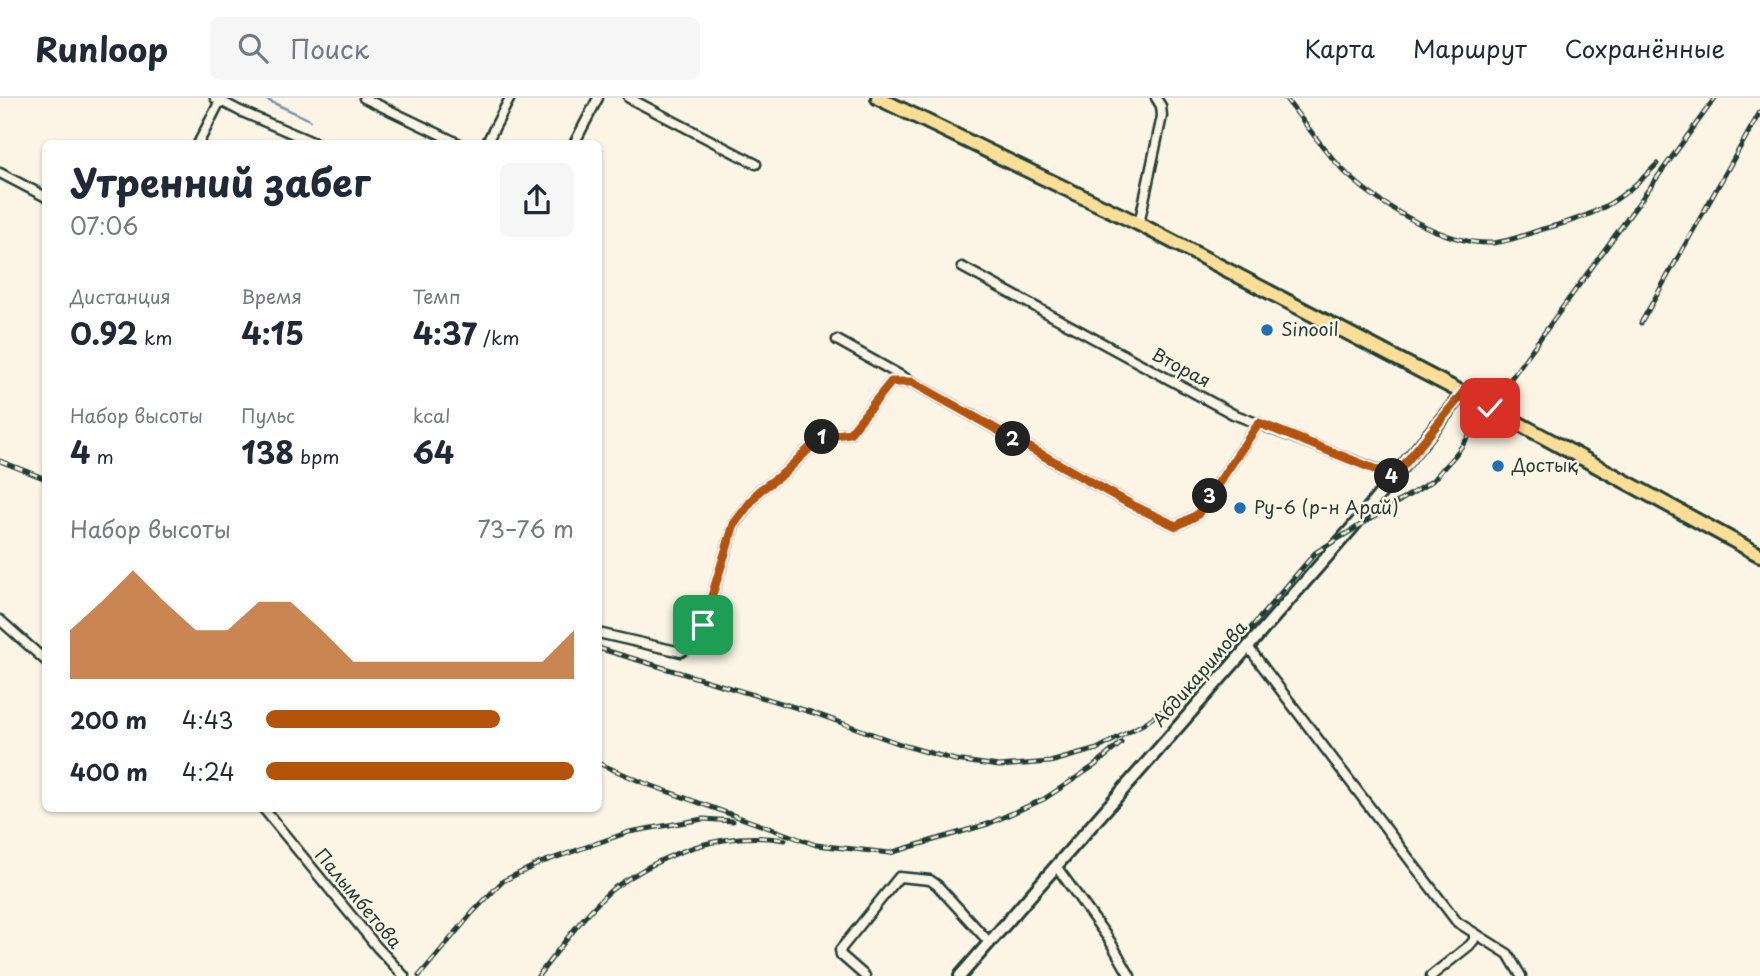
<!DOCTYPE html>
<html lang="ru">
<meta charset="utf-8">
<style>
:root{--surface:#fff;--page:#f6f6f7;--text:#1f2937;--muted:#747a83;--line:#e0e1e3;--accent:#b45309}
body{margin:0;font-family:"Playpen Sans",sans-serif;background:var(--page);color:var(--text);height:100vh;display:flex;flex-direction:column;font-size:26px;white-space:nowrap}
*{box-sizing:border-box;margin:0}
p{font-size:23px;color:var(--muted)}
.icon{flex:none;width:38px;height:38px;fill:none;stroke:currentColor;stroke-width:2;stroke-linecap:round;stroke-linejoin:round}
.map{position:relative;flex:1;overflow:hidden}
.sheet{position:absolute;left:42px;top:42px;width:560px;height:672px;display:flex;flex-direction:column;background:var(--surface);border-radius:10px;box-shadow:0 2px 5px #0004}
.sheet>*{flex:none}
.pin{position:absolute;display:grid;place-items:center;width:60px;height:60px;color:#fff;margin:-30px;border-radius:14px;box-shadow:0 4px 10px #0006}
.km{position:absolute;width:35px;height:35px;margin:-18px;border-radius:50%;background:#222;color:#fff;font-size:19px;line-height:35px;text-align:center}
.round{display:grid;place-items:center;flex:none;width:74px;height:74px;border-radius:10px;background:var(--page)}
.head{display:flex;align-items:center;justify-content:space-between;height:119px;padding:0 28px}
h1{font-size:38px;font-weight:700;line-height:52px}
.metrics{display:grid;grid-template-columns:repeat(3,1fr);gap:10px;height:119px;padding:7px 28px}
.metrics div{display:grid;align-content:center}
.metrics b{font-size:30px;font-weight:700}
.metrics small{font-size:19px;font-weight:400}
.metrics p{font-size:19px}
.chart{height:196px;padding:14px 28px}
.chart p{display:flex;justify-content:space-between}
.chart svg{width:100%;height:126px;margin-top:7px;fill:var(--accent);opacity:.7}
ul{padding:0 28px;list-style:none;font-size:23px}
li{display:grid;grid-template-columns:112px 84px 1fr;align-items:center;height:52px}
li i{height:18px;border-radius:9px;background:var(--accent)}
header{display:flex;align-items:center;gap:42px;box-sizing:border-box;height:98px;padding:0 35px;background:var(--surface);border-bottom:2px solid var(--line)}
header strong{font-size:33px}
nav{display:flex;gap:38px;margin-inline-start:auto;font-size:24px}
.search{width:490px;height:63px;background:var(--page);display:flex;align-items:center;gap:18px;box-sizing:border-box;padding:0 24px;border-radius:10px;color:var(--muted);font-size:26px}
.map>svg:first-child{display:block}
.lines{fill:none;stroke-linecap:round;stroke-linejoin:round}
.stream{stroke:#7399a9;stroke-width:2.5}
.street-casing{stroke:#1f3d34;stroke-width:13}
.secondary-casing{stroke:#1f3d34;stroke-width:16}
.primary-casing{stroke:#1f3d34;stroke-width:18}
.street{stroke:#fcf5e5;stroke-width:8}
.secondary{stroke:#fcf5e5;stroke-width:10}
.primary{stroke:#fdde96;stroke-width:12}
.rail-casing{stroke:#1f3d34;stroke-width:5}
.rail{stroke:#fcf5e5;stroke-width:2.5;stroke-dasharray:8;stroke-linecap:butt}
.route-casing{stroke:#fff;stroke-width:14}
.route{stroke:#b45309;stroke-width:9}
.poi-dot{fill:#1f6fb2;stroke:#fcf5e5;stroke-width:2.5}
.labels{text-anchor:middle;stroke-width:5;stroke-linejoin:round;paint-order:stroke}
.poi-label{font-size:18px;fill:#1f3d34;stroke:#fcf5e5;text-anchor:start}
.street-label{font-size:18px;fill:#1f3d34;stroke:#fcf5e5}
</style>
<header>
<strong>Runloop</strong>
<div class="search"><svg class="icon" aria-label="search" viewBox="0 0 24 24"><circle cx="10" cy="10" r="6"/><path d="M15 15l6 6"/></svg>Поиск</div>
<nav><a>Карта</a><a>Маршрут</a><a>Сохранённые</a></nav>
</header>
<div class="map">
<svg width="1760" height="878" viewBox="0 0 1760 878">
<rect width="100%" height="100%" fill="#fcf5e5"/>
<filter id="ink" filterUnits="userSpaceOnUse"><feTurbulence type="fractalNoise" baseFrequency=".0143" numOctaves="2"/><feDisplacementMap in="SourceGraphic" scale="14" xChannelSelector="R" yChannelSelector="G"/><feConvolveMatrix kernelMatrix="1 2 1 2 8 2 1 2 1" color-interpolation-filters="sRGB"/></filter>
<g filter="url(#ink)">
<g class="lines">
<polyline class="stream" points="263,0 310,22"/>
<defs>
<g id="street">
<polyline points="215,0 240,13 317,46"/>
<polyline points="364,0 460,46"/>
<polyline points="629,0 756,66"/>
<polyline points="198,46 220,3"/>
<polyline points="486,46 510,0"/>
<polyline points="574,46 598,0"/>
<polyline points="0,75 46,99"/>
<polyline points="1139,126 1162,18 1161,8 1156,0"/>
<polyline points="962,169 1233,316 1394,378"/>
<polyline points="837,242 1130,406 1176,428 1197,417 1259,325"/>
<polyline points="0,522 46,563"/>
<polyline points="598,535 681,554 695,545 703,527 734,427 759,393 784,375 821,339 850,335 891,284 908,284"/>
<polyline points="1248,549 1457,824 1508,856 1521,878"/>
<polyline points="263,710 377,849 404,878"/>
<polyline points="1056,768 1110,843 1130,878"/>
<polyline points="865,878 841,857 840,852 899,779 930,782 937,787 989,844"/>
<polyline points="1431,878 1470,847 1474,842 1474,835"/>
</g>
<polyline id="secondary" points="960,878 1352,430 1463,295"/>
<polyline id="primary" points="878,0 1139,126 1463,295 1760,457"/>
</defs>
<use href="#street" class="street-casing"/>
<use href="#secondary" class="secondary-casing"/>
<use href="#primary" class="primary-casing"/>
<use href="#street" class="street"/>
<use href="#secondary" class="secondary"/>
<use href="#primary" class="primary"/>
<defs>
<g id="rail">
<path d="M1285,0C1304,23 1328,59 1349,78C1383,109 1446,147 1492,145C1508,144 1527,136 1543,131C1595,118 1619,105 1657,66"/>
<polyline points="1641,225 1760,14"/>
<polyline points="0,363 46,381"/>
<polyline points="598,550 814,615 906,648 955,662 999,668 1050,664 1097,651 1145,625 1180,600 1226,559 1315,455 1432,383 1456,356 1715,0"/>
<polyline points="598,665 644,685 816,747 890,755 988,726 1044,701 1094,668 1121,645"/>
<polyline points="419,878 473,814 503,783 540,765 629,734 703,721 733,723"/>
<path d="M538,878C560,850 582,819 608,795C614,789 623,784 631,779C677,750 730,733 785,742"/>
</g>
</defs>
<use href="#rail" class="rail-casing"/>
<use href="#rail" class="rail"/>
</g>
</g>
<g class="lines" filter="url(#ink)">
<defs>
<polyline id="route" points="703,527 734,426 759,393 784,375 821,339 850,335 891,284 912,284 1130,406 1176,428 1197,417 1259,325 1394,379 1463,295 1490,310"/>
</defs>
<use href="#route" class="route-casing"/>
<use href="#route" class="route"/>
</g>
<g class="poi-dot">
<circle cx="1267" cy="232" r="7"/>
<circle cx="1498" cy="368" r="7"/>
<circle cx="1240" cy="410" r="7"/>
</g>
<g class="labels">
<g class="poi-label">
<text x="1281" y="238">Sinooil</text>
<text x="1512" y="374">Достық</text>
<text x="1254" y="416">Ру-6 (р-н Арай)</text>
</g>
<g class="street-label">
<text transform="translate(1181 270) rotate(28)" y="6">Вторая</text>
<text transform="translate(1200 576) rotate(-49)" y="6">Абдикаримова</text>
<text transform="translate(358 801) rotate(50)" y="6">Палымбетова</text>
</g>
</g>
</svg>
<div class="pin" style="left:703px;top:527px;background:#1e9e55"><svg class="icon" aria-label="arrive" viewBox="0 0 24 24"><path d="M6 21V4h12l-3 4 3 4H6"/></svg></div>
<div class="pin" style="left:1490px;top:310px;background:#d93025"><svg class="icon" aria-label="check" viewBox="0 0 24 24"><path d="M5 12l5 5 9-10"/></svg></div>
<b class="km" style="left:822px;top:339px">1</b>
<b class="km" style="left:1013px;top:341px">2</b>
<b class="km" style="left:1210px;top:398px">3</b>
<b class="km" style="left:1392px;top:378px">4</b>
<section class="sheet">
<div class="head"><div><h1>Утренний забег</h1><p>07:06</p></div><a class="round"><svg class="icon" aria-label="share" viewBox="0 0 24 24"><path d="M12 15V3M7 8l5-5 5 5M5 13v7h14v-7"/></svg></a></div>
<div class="metrics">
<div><p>Дистанция</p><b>0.92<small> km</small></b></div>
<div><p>Время</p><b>4:15</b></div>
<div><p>Темп</p><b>4:37<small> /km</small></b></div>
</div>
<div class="metrics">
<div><p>Набор высоты</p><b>4<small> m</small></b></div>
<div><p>Пульс</p><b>138<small> bpm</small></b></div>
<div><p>kcal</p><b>64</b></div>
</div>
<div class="chart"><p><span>Набор высоты</span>73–76 m</p>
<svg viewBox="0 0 160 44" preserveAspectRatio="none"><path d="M0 44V27L10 17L20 6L30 17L40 27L50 27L60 17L70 17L80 27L90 38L100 38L110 38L120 38L130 38L140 38L150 38L160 27V44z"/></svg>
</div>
<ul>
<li><b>200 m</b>4:43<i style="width:76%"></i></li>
<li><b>400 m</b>4:24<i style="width:100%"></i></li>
</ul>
</section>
</div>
